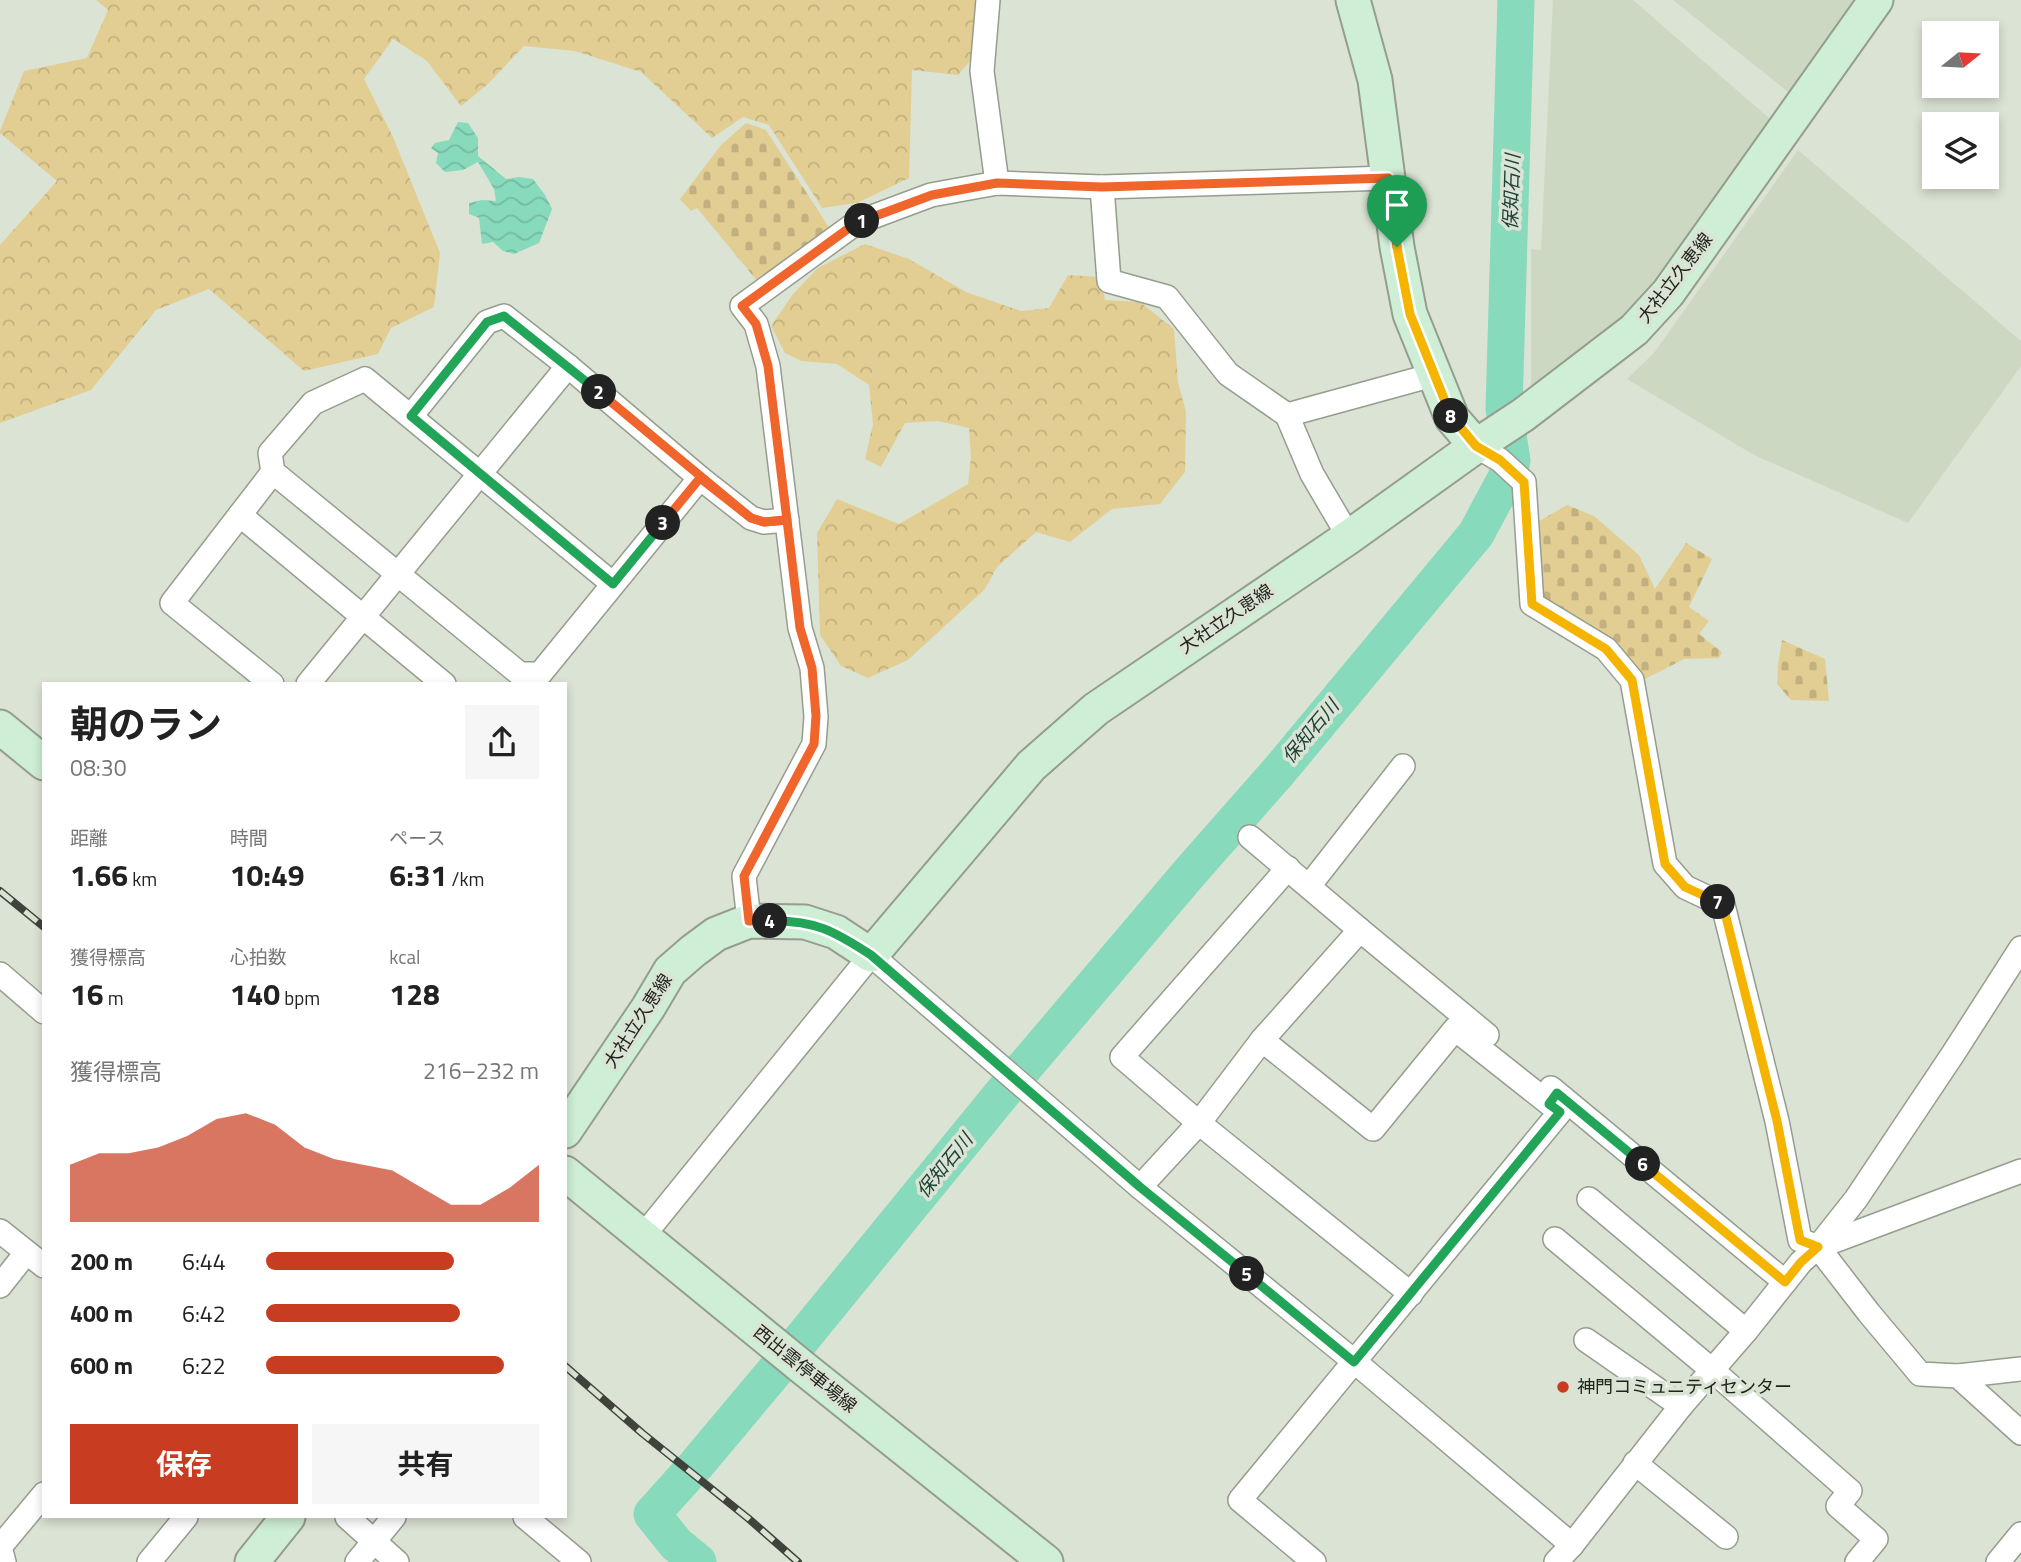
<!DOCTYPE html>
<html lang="ja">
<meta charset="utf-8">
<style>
:root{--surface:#fff;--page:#f6f6f6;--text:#222;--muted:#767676;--accent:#c83d21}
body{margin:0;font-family:"Titillium Web","Noto Sans JP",sans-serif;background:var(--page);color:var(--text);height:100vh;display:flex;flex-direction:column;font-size:26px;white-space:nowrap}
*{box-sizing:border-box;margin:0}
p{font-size:23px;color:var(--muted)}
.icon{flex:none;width:38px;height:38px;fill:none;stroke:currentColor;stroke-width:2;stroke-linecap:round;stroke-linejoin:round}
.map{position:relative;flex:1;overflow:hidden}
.drawer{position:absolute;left:42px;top:682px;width:525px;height:836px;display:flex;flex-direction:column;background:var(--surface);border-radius:0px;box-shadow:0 4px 10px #0003}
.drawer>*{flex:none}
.needle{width:46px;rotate:72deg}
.fabs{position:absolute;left:1922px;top:21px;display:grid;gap:14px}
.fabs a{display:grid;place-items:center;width:77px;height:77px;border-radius:0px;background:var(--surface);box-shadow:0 4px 10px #0003;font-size:35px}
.pin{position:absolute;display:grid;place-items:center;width:60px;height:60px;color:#fff;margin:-72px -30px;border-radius:50% 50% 50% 0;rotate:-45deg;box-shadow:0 0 7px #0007}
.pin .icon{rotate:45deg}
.km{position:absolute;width:35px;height:35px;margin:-18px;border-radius:50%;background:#222;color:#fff;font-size:19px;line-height:35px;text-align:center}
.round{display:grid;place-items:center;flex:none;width:74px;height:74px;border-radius:0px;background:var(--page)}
.headline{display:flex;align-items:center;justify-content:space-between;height:119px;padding:0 28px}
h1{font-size:38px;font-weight:700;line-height:52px}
.stats{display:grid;grid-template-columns:repeat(3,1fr);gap:10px;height:119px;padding:7px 28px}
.stats div{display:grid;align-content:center}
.stats b{font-size:30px;font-weight:700}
.stats small{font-size:19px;font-weight:400}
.stats p{font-size:19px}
.chart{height:196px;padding:14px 28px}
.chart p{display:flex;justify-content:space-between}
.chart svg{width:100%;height:126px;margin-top:7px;fill:var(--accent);opacity:.7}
.primary-button{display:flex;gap:14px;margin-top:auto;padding:14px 28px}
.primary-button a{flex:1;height:80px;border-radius:0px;background:var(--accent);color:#fff;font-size:28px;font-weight:700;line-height:80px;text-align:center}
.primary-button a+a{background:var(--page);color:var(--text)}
ul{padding:0 28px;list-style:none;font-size:23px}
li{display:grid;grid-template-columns:112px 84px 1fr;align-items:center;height:52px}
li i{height:18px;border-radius:9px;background:var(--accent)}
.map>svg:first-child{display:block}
.built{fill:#ccd8c2}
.forest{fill:url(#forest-crowns)}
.cemetery{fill:url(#cemetery-stones)}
.water{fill:url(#water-waves)}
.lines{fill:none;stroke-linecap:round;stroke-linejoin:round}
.river{stroke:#87dabc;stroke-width:37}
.street-casing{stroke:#959d8e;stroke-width:26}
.secondary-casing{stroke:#959d8e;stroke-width:37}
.street{stroke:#fff;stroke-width:23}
.secondary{stroke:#cfeed6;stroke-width:33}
.rail-casing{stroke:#40433c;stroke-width:8}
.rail{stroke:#dbe3d4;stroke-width:5;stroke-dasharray:16;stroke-linecap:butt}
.split-1-casing{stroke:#fff;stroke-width:14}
.split-2-casing{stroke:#fff;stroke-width:14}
.split-3-casing{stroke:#fff;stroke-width:14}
.split-4-casing{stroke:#fff;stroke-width:14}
.split-5-casing{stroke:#fff;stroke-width:14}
.split-6-casing{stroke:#fff;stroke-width:14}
.split-7-casing{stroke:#fff;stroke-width:14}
.split-8-casing{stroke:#fff;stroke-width:14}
.split-9-casing{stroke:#fff;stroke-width:14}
.split-1{stroke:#f0652b;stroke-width:9}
.split-2{stroke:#f0652b;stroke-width:9}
.split-3{stroke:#22a559;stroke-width:9}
.split-4{stroke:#f0652b;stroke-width:9}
.split-5{stroke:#22a559;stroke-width:9}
.split-6{stroke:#22a559;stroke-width:9}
.split-7{stroke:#f5b400;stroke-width:9}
.split-8{stroke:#f5b400;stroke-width:9}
.split-9{stroke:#f5b400;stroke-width:9}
.poi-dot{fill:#c83d21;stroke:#dbe3d4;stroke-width:2.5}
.labels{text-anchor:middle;stroke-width:7;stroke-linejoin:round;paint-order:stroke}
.street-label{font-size:18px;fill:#21241e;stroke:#dbe3d4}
.poi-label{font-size:18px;fill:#21241e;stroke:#dbe3d4;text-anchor:start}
.water-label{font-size:19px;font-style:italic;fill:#1d4236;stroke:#dbe3d4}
</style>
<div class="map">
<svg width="2021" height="1562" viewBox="0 0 2021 1562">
<defs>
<pattern id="forest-crowns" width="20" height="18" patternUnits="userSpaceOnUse" patternTransform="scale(1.75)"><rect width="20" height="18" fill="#e2ce93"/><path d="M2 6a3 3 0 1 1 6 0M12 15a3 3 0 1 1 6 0" fill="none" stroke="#c2b17e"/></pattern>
<pattern id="cemetery-stones" width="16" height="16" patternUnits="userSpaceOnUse" patternTransform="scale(1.75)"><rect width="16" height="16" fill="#e2ce93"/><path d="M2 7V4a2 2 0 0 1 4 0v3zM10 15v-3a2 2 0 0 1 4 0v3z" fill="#c2b17e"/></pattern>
<pattern id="water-waves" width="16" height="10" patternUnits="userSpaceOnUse" patternTransform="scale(1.75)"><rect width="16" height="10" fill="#87dabc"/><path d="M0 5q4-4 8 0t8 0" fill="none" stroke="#74bba1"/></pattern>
</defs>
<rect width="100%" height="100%" fill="#dbe3d4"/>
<g class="built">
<polygon points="1553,0 1633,0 1778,126 1660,286 1605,342 1531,391 1531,249 1541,250"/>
<polygon points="1673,0 1859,0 1793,96"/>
<polygon points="1798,150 2021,341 2021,366 1908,523 1754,455 1627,379 1654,353"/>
</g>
<g class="forest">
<polygon points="96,0 979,0 978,52 958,75 912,70 909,178 857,203 822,208 769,125 743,117 712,138 641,72 575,51 524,46 488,84 461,106 427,61 393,39 364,79 393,137 440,253 434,307 391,328 378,354 304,371 209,289 156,310 91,390 0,423 0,245 57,181 0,133 0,131 24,71 87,58 108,10"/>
<polygon points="865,244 909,259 966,292 1021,311 1049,308 1068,275 1100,277 1105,300 1140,302 1174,329 1178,382 1186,412 1185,472 1160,504 1112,509 1070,542 1036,532 997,567 985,589 908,660 868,678 841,666 820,635 817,533 837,499 899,524 968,484 971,457 969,428 938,421 905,423 881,467 865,459 873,424 869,385 837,364 801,361 785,353 771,326 793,294 818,268"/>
</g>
<g class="cemetery">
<polygon points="746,123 766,130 830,229 758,282 697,208 691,211 680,199 721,145"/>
<polygon points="1567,505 1594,516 1639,555 1655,589 1686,543 1712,559 1689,607 1709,621 1699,634 1722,652 1719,658 1684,659 1643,680 1541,598 1536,523"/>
<polygon points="1782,640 1825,659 1829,701 1791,700 1777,684 1778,665"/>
</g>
<polygon class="water" points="458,122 468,123 478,138 478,156 506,179 519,177 533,179 545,195 552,209 539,243 514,254 503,251 493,242 482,244 479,218 469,214 469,203 482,200 496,201 494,189 478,162 463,170 445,172 436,163 438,153 431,148 435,143 449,140"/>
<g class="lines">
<g class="river">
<polyline points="796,1346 1005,1090 1191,871 1279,771 1476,534 1506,478 1512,461 1504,409 1516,0"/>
<polyline points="698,1562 676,1544 652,1514 696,1465 779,1366"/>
</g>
<defs>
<g id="street">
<polyline points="988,0 982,71 997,183"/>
<polyline points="1102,187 1109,281 1167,297 1228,374 1287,415 1433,375"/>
<polyline points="1287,415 1312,474 1349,537"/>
<polyline points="411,416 487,322 504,316 568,366 700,478 751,518 764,522 787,520"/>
<polyline points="1476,446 1500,460 1524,482 1532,604 1606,649 1632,680 1665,864 1685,887 1723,905 1777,1121 1800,1240 1818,1247 1869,1313 1920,1374 1958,1376 2021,1433"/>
<polyline points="240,515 444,684"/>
<polyline points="613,584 365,379 313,403 270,453 273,472 520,674 540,674 700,478"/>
<polyline points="272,684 172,603 273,472"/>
<polyline points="308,684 568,366"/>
<polyline points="1288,868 1122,1057 1199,1123 1411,1294"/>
<polyline points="1309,886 1403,766"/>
<polyline points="749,921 744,876 814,744 816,717 812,668 800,628 768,366 756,324 742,306 856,223 931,195 997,183 1102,187 1388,178"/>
<polyline points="1360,930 1487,1035"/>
<polyline points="0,974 44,1012"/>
<polyline points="1262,1040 1373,1129 1455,1029 1560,1112 1240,1500 1314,1562"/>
<polyline points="1551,1088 1785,1282"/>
<polyline points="1140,1187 1199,1123 1262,1040 1360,930 1250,837"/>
<polyline points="1589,1199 1746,1331"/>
<polyline points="0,1231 44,1266"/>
<polyline points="643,1236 871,955 1140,1187 1355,1362 1572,1545"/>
<polyline points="1555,1239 1712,1370 1850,1491 1838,1506 1876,1539 1857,1562"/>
<polyline points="1818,1247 2021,1171"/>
<polyline points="0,1286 26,1253"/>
<polyline points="1586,1340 1681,1406"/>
<polyline points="1958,1376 2021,1369"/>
<polyline points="1635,1463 1726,1537"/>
<polyline points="347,1517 397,1562"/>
<polyline points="525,1517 579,1562"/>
<polyline points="4,1562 0,1547 44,1494"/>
<polyline points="149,1562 186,1517"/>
<polyline points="357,1562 394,1517"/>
<polyline points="1556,1562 1572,1545 1681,1406 1746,1331 1801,1262 1818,1247 1856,1199 1953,1054 2021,948"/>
<polyline points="1998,1562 2021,1534"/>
</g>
<g id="secondary">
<polyline points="1353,0 1375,80 1397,247 1410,314 1452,418 1476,446"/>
<polyline points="0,727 44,763"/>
<polyline points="565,1131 648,1008 670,971 693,951 716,934 749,921 805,922 836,932 871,955 1031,766 1096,709 1349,537 1476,446 1523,415 1634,330 1668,293 1876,0"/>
<polyline points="565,1173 802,1367 1046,1562"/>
<polyline points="252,1562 288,1517"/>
</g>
</defs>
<use href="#street" class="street-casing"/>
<use href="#secondary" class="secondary-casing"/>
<use href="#street" class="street"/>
<use href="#secondary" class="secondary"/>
<defs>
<g id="rail">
<polyline points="0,891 44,927"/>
<polyline points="565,1366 642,1433 749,1519 798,1562"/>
</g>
</defs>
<use href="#rail" class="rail-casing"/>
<use href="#rail" class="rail"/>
</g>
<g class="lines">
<defs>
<polyline id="split-1" points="862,221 932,195 997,183 1102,187 1388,178 1397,247"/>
<polyline id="split-2" points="599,392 751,518 764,522 787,520 768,366 756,324 742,306 856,223 862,221"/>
<polyline id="split-3" points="599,392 504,316 487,322 411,416 613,584 663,523"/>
<polyline id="split-4" points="663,523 700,478 751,518 764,522 787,520 800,628 812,668 816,716 814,744 744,876 749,921 770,921"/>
<path id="split-5" d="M770,921C815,920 834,931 871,955L1140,1187L1247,1274"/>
<polyline id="split-6" points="1247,1274 1354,1362 1560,1112 1549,1104 1557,1093 1643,1164"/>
<polyline id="split-7" points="1643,1164 1785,1282 1801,1262 1818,1247 1800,1240 1777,1121 1723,905 1718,902"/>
<polyline id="split-8" points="1451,416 1476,446 1500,460 1524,482 1532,604 1606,649 1632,680 1665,864 1685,887 1718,902"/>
<polyline id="split-9" points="1397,247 1410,314 1451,416"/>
</defs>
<use href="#split-1" class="split-1-casing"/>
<use href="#split-2" class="split-2-casing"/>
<use href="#split-3" class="split-3-casing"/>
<use href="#split-4" class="split-4-casing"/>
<use href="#split-5" class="split-5-casing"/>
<use href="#split-6" class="split-6-casing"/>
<use href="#split-7" class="split-7-casing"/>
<use href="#split-8" class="split-8-casing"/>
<use href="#split-9" class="split-9-casing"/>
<use href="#split-1" class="split-1"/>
<use href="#split-2" class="split-2"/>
<use href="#split-3" class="split-3"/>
<use href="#split-4" class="split-4"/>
<use href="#split-5" class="split-5"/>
<use href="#split-6" class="split-6"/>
<use href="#split-7" class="split-7"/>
<use href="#split-8" class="split-8"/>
<use href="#split-9" class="split-9"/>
</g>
<circle class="poi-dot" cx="1563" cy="1387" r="7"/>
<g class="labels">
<g class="street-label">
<text transform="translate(1675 278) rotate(-52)" y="6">大社立久恵線</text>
<text transform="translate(1226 619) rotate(-34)" y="6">大社立久恵線</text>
<text transform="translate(638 1021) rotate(-57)" y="6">大社立久恵線</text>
<text transform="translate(805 1369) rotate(39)" y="6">西出雲停車場線</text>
</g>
<g class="poi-label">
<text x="1577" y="1393">神門コミュニティセンター</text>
</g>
<g class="water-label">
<text transform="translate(1511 192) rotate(-88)" y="7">保知石川</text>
<text transform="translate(1310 731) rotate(-50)" y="7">保知石川</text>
<text transform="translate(944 1165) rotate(-51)" y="7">保知石川</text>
</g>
</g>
</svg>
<div class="fabs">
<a><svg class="needle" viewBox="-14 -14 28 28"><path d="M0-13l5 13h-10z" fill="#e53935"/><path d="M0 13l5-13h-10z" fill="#767676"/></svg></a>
<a><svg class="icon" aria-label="layers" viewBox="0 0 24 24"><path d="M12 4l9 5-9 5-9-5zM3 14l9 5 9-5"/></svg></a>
</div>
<div class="pin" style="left:1397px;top:247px;background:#1e9e55"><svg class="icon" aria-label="arrive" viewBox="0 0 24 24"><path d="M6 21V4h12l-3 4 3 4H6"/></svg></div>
<b class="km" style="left:862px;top:221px">1</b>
<b class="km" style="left:599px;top:392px">2</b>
<b class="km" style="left:663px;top:523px">3</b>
<b class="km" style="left:770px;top:921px">4</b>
<b class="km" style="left:1247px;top:1274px">5</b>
<b class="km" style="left:1643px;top:1164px">6</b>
<b class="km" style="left:1718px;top:902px">7</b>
<b class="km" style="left:1451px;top:416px">8</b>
<section class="drawer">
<div class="headline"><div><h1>朝のラン</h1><p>08:30</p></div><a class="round"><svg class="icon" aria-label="share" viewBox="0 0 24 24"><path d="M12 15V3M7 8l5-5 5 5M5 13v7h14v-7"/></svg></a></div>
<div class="stats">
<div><p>距離</p><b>1.66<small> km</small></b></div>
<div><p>時間</p><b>10:49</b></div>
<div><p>ペース</p><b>6:31<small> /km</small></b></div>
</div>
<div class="stats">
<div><p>獲得標高</p><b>16<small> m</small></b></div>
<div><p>心拍数</p><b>140<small> bpm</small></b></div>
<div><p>kcal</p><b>128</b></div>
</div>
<div class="chart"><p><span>獲得標高</span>216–232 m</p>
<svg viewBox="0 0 160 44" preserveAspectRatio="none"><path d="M0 44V24L10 20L20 20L30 18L40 14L50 8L60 6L70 10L80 18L90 22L100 24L110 26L120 32L130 38L140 38L150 32L160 24V44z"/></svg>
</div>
<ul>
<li><b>200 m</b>6:44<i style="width:69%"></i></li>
<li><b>400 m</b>6:42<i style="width:71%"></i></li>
<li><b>600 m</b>6:22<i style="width:87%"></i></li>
</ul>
<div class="primary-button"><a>保存</a><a>共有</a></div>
</section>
</div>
